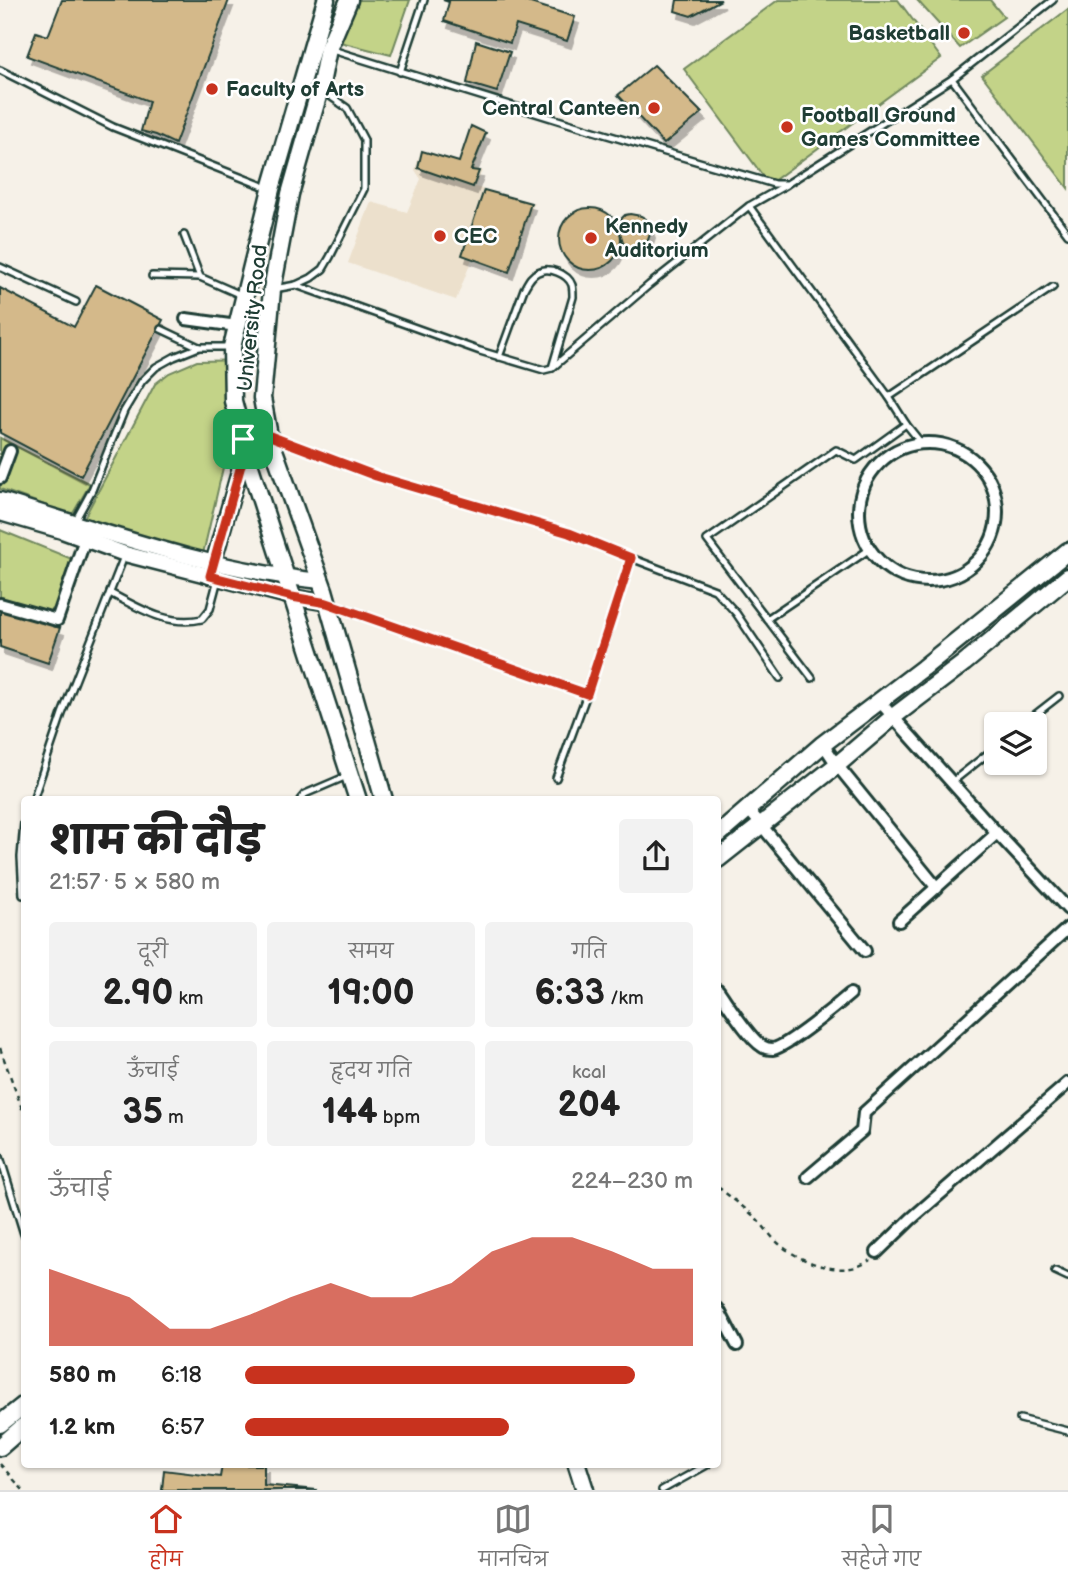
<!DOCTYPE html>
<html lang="hi">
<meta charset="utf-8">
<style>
:root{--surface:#fff;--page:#f2f2f2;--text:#222;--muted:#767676;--line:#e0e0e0;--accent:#c8321e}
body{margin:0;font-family:"Balsamiq Sans","Playpen Sans Deva",sans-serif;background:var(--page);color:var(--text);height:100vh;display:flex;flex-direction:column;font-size:26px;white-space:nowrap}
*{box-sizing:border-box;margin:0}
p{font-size:23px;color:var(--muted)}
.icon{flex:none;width:38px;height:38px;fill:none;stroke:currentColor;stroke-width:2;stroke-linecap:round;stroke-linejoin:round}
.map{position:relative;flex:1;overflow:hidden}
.sheet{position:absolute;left:21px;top:796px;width:700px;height:672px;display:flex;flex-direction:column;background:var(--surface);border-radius:7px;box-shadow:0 2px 5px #0004}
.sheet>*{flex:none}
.controls{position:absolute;left:984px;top:712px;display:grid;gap:14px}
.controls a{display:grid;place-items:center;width:63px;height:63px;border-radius:7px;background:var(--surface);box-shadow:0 2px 5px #0004;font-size:35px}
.pin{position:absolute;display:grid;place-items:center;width:60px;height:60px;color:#fff;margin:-30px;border-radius:14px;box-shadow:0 4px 10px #0006}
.round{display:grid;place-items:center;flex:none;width:74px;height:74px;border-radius:7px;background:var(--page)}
.headline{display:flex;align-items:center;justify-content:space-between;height:119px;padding:0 28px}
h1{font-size:38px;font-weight:800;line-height:52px}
.stats{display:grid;grid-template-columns:repeat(3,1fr);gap:10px;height:119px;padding:7px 28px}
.stats div{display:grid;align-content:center;border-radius:7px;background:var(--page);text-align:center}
.stats b{font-size:35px;font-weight:800}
.stats small{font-size:19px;font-weight:400}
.stats p{font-size:19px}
.chart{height:196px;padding:14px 28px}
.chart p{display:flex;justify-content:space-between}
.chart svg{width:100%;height:126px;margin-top:7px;fill:var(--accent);opacity:.7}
ul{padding:0 28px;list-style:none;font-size:23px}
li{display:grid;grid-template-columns:112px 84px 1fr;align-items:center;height:52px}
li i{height:18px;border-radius:9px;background:var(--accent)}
.tabs{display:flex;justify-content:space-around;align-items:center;height:98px;border-top:2px solid var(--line);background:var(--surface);font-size:19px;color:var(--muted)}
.tabs a{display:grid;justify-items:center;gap:4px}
.tabs .on{color:var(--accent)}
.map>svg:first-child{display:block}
.built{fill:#ece0cc}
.green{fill:#c3d388;stroke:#71885e;stroke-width:2}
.building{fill:#d4b98a;stroke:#1f3d34;stroke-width:2;filter:url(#shadow)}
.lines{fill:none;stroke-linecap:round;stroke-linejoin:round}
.service-casing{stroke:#1f3d34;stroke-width:10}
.minor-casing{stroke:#1f3d34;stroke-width:16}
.tertiary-casing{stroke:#1f3d34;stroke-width:19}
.secondary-casing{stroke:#1f3d34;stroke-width:21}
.path{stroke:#1f3d34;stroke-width:2.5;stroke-dasharray:5 5;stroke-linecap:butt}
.service{stroke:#fff;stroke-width:5}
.minor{stroke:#fff;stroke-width:10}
.tertiary{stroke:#fff;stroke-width:14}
.secondary{stroke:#fff;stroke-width:16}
.route-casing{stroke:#fff;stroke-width:14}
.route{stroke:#c8321e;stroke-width:9}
.poi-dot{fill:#c8321e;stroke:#fff;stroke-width:2.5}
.labels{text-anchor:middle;stroke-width:5;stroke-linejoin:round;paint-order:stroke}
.poi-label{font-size:21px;font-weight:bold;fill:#1f3d34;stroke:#fff;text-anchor:start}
.street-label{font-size:21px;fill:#1f3d34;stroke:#fff}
</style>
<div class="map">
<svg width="1068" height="1490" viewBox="0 0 1068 1490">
<defs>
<filter id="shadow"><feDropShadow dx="4" dy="7" stdDeviation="0" flood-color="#0004"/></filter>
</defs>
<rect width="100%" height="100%" fill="#f6f1e8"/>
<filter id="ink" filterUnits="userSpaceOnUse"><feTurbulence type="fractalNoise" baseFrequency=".0143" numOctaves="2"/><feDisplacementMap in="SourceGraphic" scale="14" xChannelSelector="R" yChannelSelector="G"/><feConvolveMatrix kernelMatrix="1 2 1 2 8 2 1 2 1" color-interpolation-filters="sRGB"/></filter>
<g filter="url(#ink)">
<polygon class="built" points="471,125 487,133 474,168 482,171 475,187 534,203 509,272 472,259 456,300 348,263 371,202 407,212 421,179 415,170 421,150 458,161"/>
<g class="green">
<polygon points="346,0 410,0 391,55 336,41"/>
<polygon points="778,0 898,0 941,58 769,184 684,69"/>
<polygon points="917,0 990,0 1004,17 960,48"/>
<polygon points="1068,9 1068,188 982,75"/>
<polygon points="248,360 203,554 83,520 155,384 169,373 197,361"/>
<polygon points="0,438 90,484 72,515 0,489"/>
<polygon points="0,530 72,559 58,606 48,612 0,597"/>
</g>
<g class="building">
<polygon points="62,0 229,0 175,144 156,135 141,131 149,101 27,56 36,32 48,36"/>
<polygon points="443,0 521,0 575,17 567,41 516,25 510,43 444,21 449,2"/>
<polygon points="677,0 721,0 691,16 675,11"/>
<polygon points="476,41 510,52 497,92 467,83"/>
<polygon points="654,65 702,113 664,144 618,95"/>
<polygon points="471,126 486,133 471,170 479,171 473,187 418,168 422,151 459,162"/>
<polygon points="484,190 531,203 509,272 462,255"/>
<circle cx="590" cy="239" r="31"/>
<polygon points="630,214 641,216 646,219 651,231 647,243 637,249 625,248 617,223 625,215"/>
<polygon points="96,285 163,320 81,476 0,433 0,288 74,327"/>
<polygon points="0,608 60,628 48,663 0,647"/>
<polygon points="222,1465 264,1465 264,1485 317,1490 162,1490 164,1470 220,1477"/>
</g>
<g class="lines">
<defs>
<g id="service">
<polyline points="329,49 587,129 774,184 787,184 952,79 1053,0"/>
<polyline points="0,70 113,127 268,188"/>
<polyline points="400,72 424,0"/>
<polyline points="952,79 1068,234"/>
<polyline points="749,206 889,397"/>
<polyline points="184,235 200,277"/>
<polyline points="0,267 76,302"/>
<polyline points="152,276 200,277 241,295"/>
<polyline points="296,285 480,351 544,370 552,368 649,285 749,206 786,185"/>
<polyline points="274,289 296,285 311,278 323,269 330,257 364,189 364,140 347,108 323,91"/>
<polyline points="161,329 199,347"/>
<path d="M499,357L524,289C528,282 531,275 538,272C549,266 568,274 572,285C573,289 573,293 573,297L552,368"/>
<polyline points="272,437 376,476 569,533 631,558"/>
<polyline points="922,444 906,424 889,397 1053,287"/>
<polyline points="75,521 92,490 124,411 142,381 156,367 174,357 199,347 229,347"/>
<path d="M110,593C139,608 168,627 202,619L210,609L218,579"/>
<polyline points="330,604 587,694"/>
<polyline points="767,619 870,549"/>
<polyline points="812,678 707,540 836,450 856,460 906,424"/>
<polyline points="1023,724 1059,696"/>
<polyline points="556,778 587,694 631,558 715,590 736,613 780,678"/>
<polyline points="952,782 996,747"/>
<polyline points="33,800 62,714 125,554"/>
<polyline points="300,800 305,794 347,776"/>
<polyline points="23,895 21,857 24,823"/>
<polyline points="0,1157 24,1234"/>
<polyline points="1055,1271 1068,1277"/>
<polyline points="1020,1419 1068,1431"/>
<polyline points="662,1490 707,1465"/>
</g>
<g id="minor">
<polyline points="186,319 237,326"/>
<circle cx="928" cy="512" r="69"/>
<polyline points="0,478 10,451"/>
<polyline points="0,604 57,620 85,539"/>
<polyline points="879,701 997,833 1068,909"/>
<polyline points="823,744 837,765 937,888"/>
<polyline points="748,809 865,951"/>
<polyline points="899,921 997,833"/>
<path d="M718,990C728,1004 749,1038 762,1046C766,1049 769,1049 773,1049C788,1046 836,1006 850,994"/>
<polyline points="808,1177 862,1131 864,1113 1068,928"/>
<polyline points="877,1252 911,1219 1068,1083"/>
<polyline points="718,1309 737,1345"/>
</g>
<g id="tertiary">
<polyline points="243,439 269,436"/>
<path d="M0,500C106,532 210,570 321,581"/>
<polyline points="0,513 62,531 125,554 292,597 328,603"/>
<polyline points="211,571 245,451"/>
</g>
<g id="secondary">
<polyline points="326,0 271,189 232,347 233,401 243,439 245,451 358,800"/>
<polyline points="349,0 328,49 320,89 290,194 272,290 262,398 269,436 324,590 384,800"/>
<polyline points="718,835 823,744 923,668 1068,551"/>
<polyline points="718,859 837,765 893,717 964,663 1068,577"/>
<polyline points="0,1424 24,1405"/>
<polyline points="0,1447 24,1426"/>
<polyline points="577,1465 585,1490"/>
</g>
</defs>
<use href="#service" class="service-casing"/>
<use href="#minor" class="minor-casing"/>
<use href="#tertiary" class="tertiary-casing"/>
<use href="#secondary" class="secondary-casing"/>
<g class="path">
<polyline points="0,1048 24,1114"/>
<path d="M718,1187C730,1197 744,1207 756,1218C764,1226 770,1236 778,1243C800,1262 844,1280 870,1260"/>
<polyline points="0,1464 23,1490"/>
</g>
<use href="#service" class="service"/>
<use href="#minor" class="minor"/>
<use href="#tertiary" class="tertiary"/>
<use href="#secondary" class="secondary"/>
</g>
</g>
<g class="lines" filter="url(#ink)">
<defs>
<polygon id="route" points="270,436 376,476 569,533 631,558 587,694 327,603 292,597 210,576 245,451 243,439"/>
</defs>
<use href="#route" class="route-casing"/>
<use href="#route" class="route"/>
</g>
<g class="poi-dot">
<circle cx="964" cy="33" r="7"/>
<circle cx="212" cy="89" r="7"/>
<circle cx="654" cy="108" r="7"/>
<circle cx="787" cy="127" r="7"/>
<circle cx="440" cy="236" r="7"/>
<circle cx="591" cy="238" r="7"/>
</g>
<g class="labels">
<g class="poi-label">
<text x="950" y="40" text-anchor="end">Basketball</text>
<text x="226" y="96">Faculty of Arts</text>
<text x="640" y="115" text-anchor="end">Central Canteen</text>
<text x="801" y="122">Football Ground<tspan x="801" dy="24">Games Committee</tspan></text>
<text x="605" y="233">Kennedy<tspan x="605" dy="24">Auditorium</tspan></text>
<text x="454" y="243">CEC</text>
</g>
<g class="street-label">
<text transform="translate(252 318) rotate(-84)" y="7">University Road</text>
</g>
</g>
</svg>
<div class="controls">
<a><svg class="icon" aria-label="layers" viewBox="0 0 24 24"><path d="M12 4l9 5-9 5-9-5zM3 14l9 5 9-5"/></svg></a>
</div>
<div class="pin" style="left:243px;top:439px;background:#1e9e55"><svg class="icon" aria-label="arrive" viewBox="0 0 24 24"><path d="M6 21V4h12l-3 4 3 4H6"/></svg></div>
<section class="sheet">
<div class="headline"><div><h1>शाम की दौड़</h1><p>21:57 · 5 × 580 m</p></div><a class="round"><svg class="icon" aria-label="share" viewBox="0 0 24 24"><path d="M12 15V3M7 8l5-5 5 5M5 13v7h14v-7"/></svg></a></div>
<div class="stats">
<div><p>दूरी</p><b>2.90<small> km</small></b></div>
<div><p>समय</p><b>19:00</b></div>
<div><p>गति</p><b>6:33<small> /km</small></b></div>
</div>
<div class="stats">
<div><p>ऊँचाई</p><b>35<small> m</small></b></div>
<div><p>हृदय गति</p><b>144<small> bpm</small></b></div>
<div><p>kcal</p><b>204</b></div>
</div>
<div class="chart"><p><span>ऊँचाई</span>224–230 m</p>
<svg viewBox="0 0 160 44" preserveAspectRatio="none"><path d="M0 44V17L10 22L20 27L30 38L40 38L50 33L60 27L70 22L80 27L90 27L100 22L110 11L120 6L130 6L140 11L150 17L160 17V44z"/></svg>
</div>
<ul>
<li><b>580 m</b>6:18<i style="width:87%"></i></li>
<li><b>1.2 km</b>6:57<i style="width:59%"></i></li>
</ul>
</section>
</div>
<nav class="tabs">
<a class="on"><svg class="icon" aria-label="home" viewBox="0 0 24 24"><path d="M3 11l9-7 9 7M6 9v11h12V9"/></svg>होम</a>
<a><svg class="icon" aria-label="map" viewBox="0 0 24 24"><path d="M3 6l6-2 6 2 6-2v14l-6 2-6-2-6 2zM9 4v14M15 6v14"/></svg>मानचित्र</a>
<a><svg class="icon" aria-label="saved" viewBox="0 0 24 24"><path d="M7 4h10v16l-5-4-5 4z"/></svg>सहेजे गए</a>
</nav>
